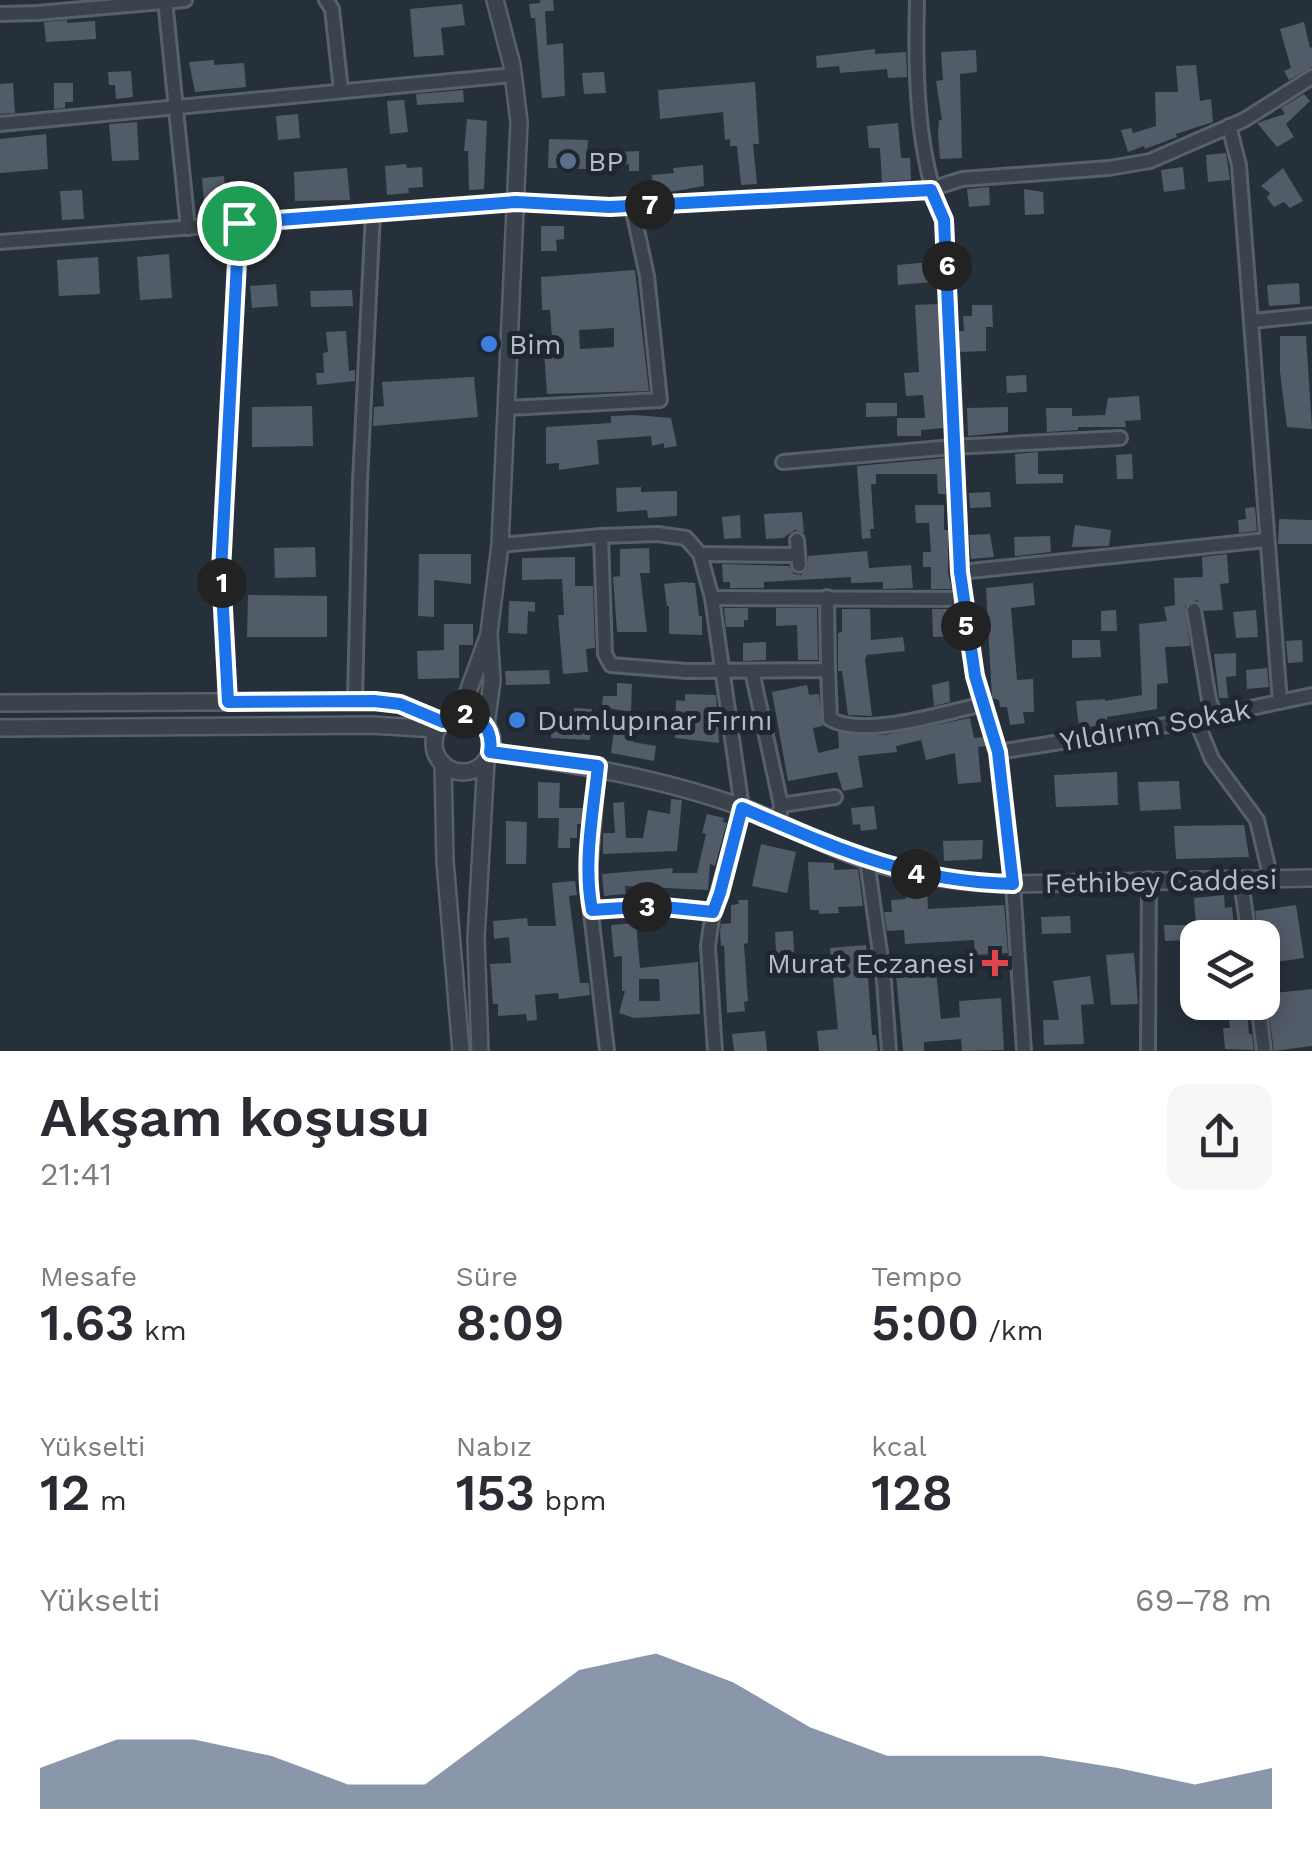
<!DOCTYPE html>
<html lang="tr">
<meta charset="utf-8">
<style>
:root{--surface:#fff;--page:#f7f7f7;--text:#2b2b33;--muted:#7c7c81;--accent:#5a6b87}
body{margin:0;font-family:"Work Sans",sans-serif;background:var(--page);color:var(--text);height:100vh;display:flex;flex-direction:column;font-size:38px;white-space:nowrap}
*{box-sizing:border-box;margin:0}
p{font-size:32px;color:var(--muted)}
.icon{flex:none;width:55px;height:55px;fill:none;stroke:currentColor;stroke-width:2;stroke-linecap:round;stroke-linejoin:round}
.map{position:relative;height:1051px;overflow:hidden}
.details{display:flex;flex-direction:column;background:var(--surface);flex:1}
.details>*{flex:none}
.controls{position:absolute;left:1180px;top:920px;display:grid;gap:20px}
.controls a{display:grid;place-items:center;width:100px;height:100px;border-radius:20px;background:var(--surface);box-shadow:0 5px 25px #0003;font-size:50px}
.pin{position:absolute;display:grid;place-items:center;width:85px;height:85px;color:#fff;margin:-42px;border:5px solid #fff;border-radius:50%;box-shadow:0 2px 10px #0007}
.km{position:absolute;width:50px;height:50px;margin:-25px;border-radius:50%;background:#222;color:#fff;font-size:28px;line-height:50px;text-align:center}
.round{display:grid;place-items:center;flex:none;width:105px;height:105px;border-radius:20px;background:var(--page)}
.summary{display:flex;align-items:center;justify-content:space-between;height:170px;padding:0 40px}
h1{font-size:55px;font-weight:600;line-height:75px}
.stats{display:grid;grid-template-columns:repeat(3,1fr);gap:15px;height:170px;padding:10px 40px}
.stats div{display:grid;align-content:center}
.stats b{font-size:50px;font-weight:600}
.stats small{font-size:28px;font-weight:400}
.stats p{font-size:28px}
.chart{height:280px;padding:20px 40px}
.chart p{display:flex;justify-content:space-between}
.chart svg{width:100%;height:180px;margin-top:10px;fill:var(--accent);opacity:.7}
.map>svg:first-child{display:block}
.building{fill:#525b68;fill-rule:evenodd}
.lines{fill:none;stroke-linecap:round;stroke-linejoin:round}
.minor-casing{stroke:#586069;stroke-width:18}
.tertiary-casing{stroke:#586069;stroke-width:20}
.minor{stroke:#3a424b;stroke-width:12}
.tertiary{stroke:#3a424b;stroke-width:15}
.route-casing{stroke:#fff;stroke-width:20}
.route{stroke:#1a73e8;stroke-width:12}
.service-dot{fill:#5c6f8a;stroke:#1f2730;stroke-width:4}
.shop-dot{fill:#3f7fe0;stroke:#1f2730;stroke-width:4}
.health-dot{fill:#e0444e;stroke:#1f2730;stroke-width:4}
.labels{text-anchor:middle;stroke-width:10;stroke-linejoin:round;paint-order:stroke}
.poi-label{font-size:28px;fill:#b5bdc6;stroke:#1f2730;text-anchor:start}
.street-label{font-size:28px;fill:#b5bdc6;stroke:#1f2730}
</style>
<div class="map">
<svg width="1312" height="1051" viewBox="0 0 1312 1051">
<rect width="100%" height="100%" fill="#26303b"/>
<g class="building">
<polygon points="540,0 553,0 554,11 545,11 547,45 563,43 565,96 542,98 535,18 531,18 529,4 540,3"/>
<polygon points="462,4 465,25 441,28 444,55 414,57 410,9"/>
<polygon points="67,20 67,23 95,21 96,39 46,42 44,22"/>
<polygon points="1304,22 1310,48 1312,47 1312,67 1289,80 1284,71 1291,68 1280,29"/>
<polygon points="875,49 875,54 906,52 907,77 888,78 887,69 840,73 839,66 817,68 816,56"/>
<polygon points="976,50 977,72 960,74 962,158 940,159 938,134 939,120 942,120 936,81 943,80 941,52"/>
<polygon points="214,60 214,65 244,63 246,87 195,92 189,62"/>
<polygon points="1196,65 1200,101 1211,99 1213,122 1176,134 1177,137 1145,149 1144,146 1128,152 1121,130 1131,128 1133,133 1156,126 1155,92 1178,92 1176,66"/>
<polygon points="131,71 133,97 116,99 115,85 109,85 108,72"/>
<polygon points="604,72 606,93 584,94 582,73"/>
<polygon points="755,82 759,144 753,144 757,184 741,185 737,146 730,146 730,139 725,140 723,112 660,119 658,90"/>
<polygon points="13,83 15,113 0,114 0,84"/>
<polygon points="54,83 73,83 73,102 65,102 65,108 54,109"/>
<polygon points="463,90 464,102 417,105 416,94"/>
<polygon points="1304,94 1310,101 1286,124 1294,137 1277,147 1257,123 1285,114 1281,108"/>
<polygon points="404,100 408,132 390,134 387,101"/>
<polygon points="298,114 300,138 278,140 276,116"/>
<polygon points="467,119 487,121 484,189 469,190 468,151 464,151"/>
<polygon points="137,122 139,160 112,161 109,124"/>
<polygon points="898,123 901,158 910,158 911,180 882,182 880,148 869,148 867,126"/>
<polygon points="46,134 48,169 0,173 0,139"/>
<polygon points="549,139 588,140 586,169 548,168"/>
<polygon points="639,151 639,171 629,171 629,164 617,165 617,152"/>
<polygon points="1226,153 1230,180 1208,182 1206,155"/>
<polygon points="406,164 407,168 422,167 423,187 408,188 409,193 387,195 385,166"/>
<polygon points="703,165 704,186 653,195 652,175 674,173 673,168"/>
<polygon points="1183,167 1185,189 1164,192 1161,170"/>
<polygon points="347,168 350,200 295,201 294,172"/>
<polygon points="1283,168 1303,201 1290,208 1284,202 1274,207 1267,198 1270,193 1261,186"/>
<polygon points="224,176 228,213 205,214 202,178"/>
<polygon points="989,187 990,205 969,207 967,189"/>
<polygon points="1024,189 1043,192 1044,214 1025,215"/>
<polygon points="82,190 84,219 62,220 60,191"/>
<polygon points="541,226 564,226 564,239 556,240 557,251 541,251"/>
<polygon points="169,254 172,298 140,300 137,257"/>
<polygon points="98,257 100,294 59,296 57,260"/>
<polygon points="931,262 932,282 898,285 897,265"/>
<path d="M635,270L649,391L547,394L544,351H553L550,310H542L541,277ZM614,328V347L580,349L579,330Z"/>
<polygon points="1299,283 1300,304 1269,306 1267,285"/>
<polygon points="276,284 278,306 252,308 250,286"/>
<polygon points="352,290 353,306 311,307 310,291"/>
<polygon points="938,304 943,428 921,430 921,436 897,436 897,418 925,418 923,395 906,396 904,373 919,372 915,305"/>
<polygon points="972,305 992,305 993,327 986,327 986,351 960,352 959,331 964,331 963,316 972,316"/>
<polygon points="346,331 349,371 355,370 355,381 317,385 316,373 324,373 323,353 328,352 326,332"/>
<polygon points="1280,336 1306,336 1312,429 1287,427 1280,372"/>
<polygon points="1026,375 1027,392 1007,393 1006,376"/>
<polygon points="474,377 478,417 373,426 374,407 384,406 382,382"/>
<polygon points="1139,396 1141,420 1125,421 1126,427 1078,427 1078,430 1047,432 1046,408 1072,408 1072,416 1105,415 1108,398"/>
<polygon points="866,403 897,403 897,416 866,417"/>
<polygon points="312,406 313,446 252,447 252,407"/>
<polygon points="1008,407 1008,432 968,436 967,408"/>
<polygon points="635,415 671,418 677,446 664,448 664,443 652,446 651,436 597,440 599,464 559,470 559,463 546,464 546,427 611,423 611,416"/>
<polygon points="1038,452 1038,474 1063,474 1063,483 1016,484 1015,454"/>
<polygon points="1132,454 1133,479 1117,479 1116,455"/>
<polygon points="945,458 946,494 938,494 937,474 876,474 876,484 871,484 874,529 870,529 871,538 862,539 857,466"/>
<polygon points="641,487 641,492 677,491 677,516 648,518 647,510 617,512 616,488"/>
<polygon points="990,492 991,507 970,508 969,493"/>
<polygon points="915,505 944,505 944,530 948,530 948,573 952,589 931,589 931,567 923,567 923,552 931,552 929,523 916,523"/>
<polygon points="1255,507 1257,531 1239,533 1238,520 1246,519 1245,508"/>
<polygon points="802,512 804,533 795,530 783,538 766,539 764,514"/>
<polygon points="740,515 741,538 724,539 722,517"/>
<polygon points="1279,519 1312,520 1312,544 1278,544"/>
<polygon points="1075,525 1111,530 1109,546 1072,547"/>
<polygon points="990,534 994,557 971,559 969,535"/>
<polygon points="1050,536 1051,552 1015,556 1014,537"/>
<polygon points="315,547 316,577 275,578 274,548"/>
<polygon points="649,548 650,573 640,573 647,632 617,632 613,577 620,576 620,549"/>
<polygon points="867,551 869,568 911,565 913,588 883,589 883,582 851,583 851,577 764,582 764,588 730,588 730,582 723,582 722,564 789,566 794,574 801,575 808,568 808,556"/>
<polygon points="419,554 471,554 471,584 434,580 434,617 418,616"/>
<polygon points="1227,554 1229,583 1220,584 1223,610 1204,611 1197,600 1185,606 1190,646 1165,647 1168,683 1157,684 1157,709 1107,717 1107,724 1079,729 1076,701 1105,699 1105,701 1142,695 1139,624 1167,621 1164,607 1175,605 1174,578 1203,577 1202,557"/>
<polygon points="575,557 575,586 593,586 595,648 586,649 588,672 563,674 558,615 564,615 562,579 522,580 522,558"/>
<polygon points="682,582 695,583 699,616 702,616 702,635 669,634 669,606 667,606 664,584"/>
<polygon points="1033,583 1035,605 1011,608 1017,680 1033,679 1034,712 1023,712 1025,723 1010,725 1007,707 1000,707 999,700 992,698 986,588"/>
<polygon points="248,595 327,596 327,637 247,637"/>
<polygon points="509,601 535,602 535,612 528,611 527,634 508,633"/>
<polygon points="724,608 748,608 748,620 744,620 744,627 726,627"/>
<polygon points="776,608 817,608 818,660 798,660 797,625 776,626"/>
<polygon points="842,609 870,609 871,640 903,637 905,651 867,655 865,659 872,716 848,715 842,671 838,671 838,633 842,632"/>
<polygon points="932,609 955,609 959,636 933,637"/>
<polygon points="1116,610 1117,631 1101,631 1101,611"/>
<polygon points="1256,610 1258,637 1236,638 1233,612"/>
<polygon points="444,624 473,624 473,645 459,645 459,678 418,679 417,651 444,650"/>
<polygon points="1072,640 1100,640 1101,657 1072,658"/>
<polygon points="1302,640 1303,662 1288,663 1286,641"/>
<polygon points="766,642 766,660 743,661 743,643"/>
<polygon points="1236,653 1236,676 1226,677 1228,698 1219,698 1214,654"/>
<polygon points="1267,668 1269,687 1247,689 1246,670"/>
<polygon points="549,670 550,684 506,685 505,671"/>
<polygon points="949,681 950,702 934,706 932,685"/>
<polygon points="617,683 632,684 631,712 602,707 603,696 617,696"/>
<polygon points="807,685 809,695 819,694 823,726 813,728 818,753 839,748 838,732 885,735 970,718 974,738 983,737 986,746 978,747 981,782 958,784 955,753 926,760 921,740 896,746 897,752 858,756 863,787 843,791 837,772 788,781 772,692"/>
<polygon points="685,694 716,695 719,743 675,738 676,700 685,701"/>
<polygon points="574,708 592,709 590,740 551,738 552,712 574,714"/>
<polygon points="614,731 634,734 633,742 656,746 654,761 611,753"/>
<polygon points="1117,772 1118,805 1056,807 1054,775"/>
<polygon points="1179,781 1181,809 1140,811 1138,782"/>
<polygon points="538,782 560,783 559,808 585,808 583,824 577,824 577,838 570,838 570,848 558,848 559,818 538,818"/>
<polygon points="671,799 682,800 677,851 603,854 603,833 615,833 613,803 624,802 626,838 643,838 648,810 670,814"/>
<polygon points="874,806 877,829 861,831 860,824 853,825 851,808"/>
<polygon points="707,814 724,818 723,822 727,823 715,866 710,864 708,890 625,886 626,894 604,896 602,874 673,868 672,873 697,873 706,834 702,833"/>
<polygon points="506,821 527,822 526,864 506,864"/>
<polygon points="1244,825 1249,857 1176,859 1174,826"/>
<polygon points="983,840 982,859 944,861 943,841"/>
<polygon points="761,844 796,852 787,893 752,886"/>
<polygon points="808,862 834,863 834,870 858,869 863,906 838,907 839,913 819,914 819,910 810,910"/>
<polygon points="575,881 577,895 569,896 580,983 589,983 590,995 559,999 558,993 535,995 537,1020 527,1021 526,1014 498,1016 498,1004 493,1004 490,964 511,963 509,937 494,939 493,921 527,918 528,926 556,926 552,883"/>
<polygon points="927,892 928,909 1004,905 1008,953 975,955 974,940 905,944 904,930 887,931 884,912 892,912 891,900 906,899 906,894"/>
<polygon points="1224,895 1225,908 1232,907 1235,938 1165,941 1164,925 1196,925 1194,898"/>
<polygon points="738,900 748,900 748,943 744,944 748,1001 744,1002 745,1011 727,1013 724,945 721,946 720,932 721,924 731,923 731,905 739,904"/>
<polygon points="1296,905 1304,958 1262,964 1262,938 1259,938 1255,911"/>
<polygon points="1070,916 1071,933 1042,934 1041,917"/>
<path d="M636,923L640,968L698,962L700,1014L634,1018L619,1013L625,991H622V956L614,957L611,925ZM639,979H659L660,1001H639Z"/>
<polygon points="793,931 794,952 776,953 775,932"/>
<polygon points="866,945 872,1035 876,1035 878,1051 819,1051 817,1031 838,1029 830,948"/>
<polygon points="1134,953 1138,1004 1111,1005 1106,955"/>
<polygon points="936,971 941,1019 960,1017 959,1001 1001,998 1004,1050 962,1051 961,1039 924,1042 924,1051 903,1051 896,975"/>
<polygon points="1090,976 1094,1004 1081,1005 1084,1044 1044,1045 1043,1020 1059,1020 1053,981"/>
<polygon points="1312,989 1312,1046 1274,1051 1266,994"/>
<polygon points="1227,1002 1246,1002 1249,1034 1252,1034 1254,1050 1225,1049 1223,1028 1230,1028"/>
<polygon points="765,1031 767,1051 734,1051 732,1034"/>
</g>
<g class="lines">
<defs>
<g id="minor">
<polyline points="165,0 188,228"/>
<polyline points="326,0 332,9 341,90"/>
<path d="M917,0C915,70 916,156 944,220L960,572L975,676L998,752L1013,884L1024,1051"/>
<polyline points="0,14 37,13 185,0"/>
<polyline points="0,124 513,75"/>
<polyline points="1229,126 1239,165 1280,702"/>
<polyline points="0,242 515,202 610,207 931,189 962,179 1109,168 1150,161 1244,120 1312,77"/>
<polyline points="1252,321 1312,315"/>
<polyline points="507,408 660,400 647,276 632,206"/>
<polyline points="783,462 953,447 1120,438"/>
<polyline points="601,536 605,654 611,665 686,671 828,670 827,597"/>
<polyline points="797,540 799,565"/>
<polyline points="500,545 601,536 658,534 686,538 700,554 712,598 742,808 713,911 708,946 715,1051"/>
<polyline points="700,554 798,555"/>
<polyline points="960,572 1266,540"/>
<polyline points="712,598 963,599"/>
<polyline points="1194,610 1209,700 1215,716"/>
<path d="M828,670L830,719C864,739 946,712 984,704"/>
<polyline points="752,671 781,805 778,823"/>
<polyline points="355,701 360,481 373,212"/>
<polyline points="228,702 221,571 239,223"/>
<polyline points="1196,720 1212,759 1257,820 1271,879"/>
<polyline points="998,752 1180,723 1312,695"/>
<polyline points="598,767 588,887 607,1051"/>
<polyline points="781,805 835,797"/>
<polyline points="867,860 884,981 889,1051"/>
<polyline points="1241,881 1249,938"/>
<polyline points="592,910 654,906 713,911"/>
<polyline points="1258,1002 1264,1051"/>
<polyline points="1148,1051 1149,879"/>
</g>
<g id="tertiary">
<polyline points="0,703 374,701 400,704 443,722"/>
<polyline points="460,714 488,637"/>
<circle cx="463" cy="743" r="29"/>
<polyline points="486,725 492,681 489,633 500,545 519,122 512,65 495,0"/>
<polyline points="0,728 371,725 437,729"/>
<path d="M490,752C576,764 662,778 744,808C784,823 822,845 863,859C912,876 962,883 1013,884L1312,878"/>
<polyline points="443,764 445,861 461,1051"/>
<polyline points="480,1051 476,939 486,760"/>
</g>
</defs>
<use href="#minor" class="minor-casing"/>
<use href="#tertiary" class="tertiary-casing"/>
<use href="#minor" class="minor"/>
<use href="#tertiary" class="tertiary"/>
</g>
<g class="lines">
<defs>
<path id="route" d="M931,190L944,220L960,572L975,676L998,752L1013,884C908,882 836,848 742,808L720,893L713,912L654,906L592,910C583,863 593,814 598,766L490,752C495,722 469,706 443,722L400,704L374,701L228,702L221,571L239,223L516,202L610,207Z"/>
</defs>
<use href="#route" class="route-casing"/>
<use href="#route" class="route"/>
</g>
<circle class="service-dot" cx="568" cy="161" r="10"/>
<g class="shop-dot">
<circle cx="489" cy="344" r="10"/>
<circle cx="517" cy="720" r="10"/>
</g>
<path class="health-dot" d="M990 948h10v10h10v10h-10v10h-10v-10h-10v-10h10z"/>
<g class="labels">
<g class="poi-label">
<text x="588" y="171">BP</text>
<text x="509" y="354">Bim</text>
<text x="537" y="730">Dumlupınar Fırını</text>
<text x="975" y="973" text-anchor="end">Murat Eczanesi</text>
</g>
<g class="street-label">
<text transform="translate(1155 725) rotate(-10)" y="10">Yıldırım Sokak</text>
<text transform="translate(1161 881) rotate(-1)" y="10">Fethibey Caddesi</text>
</g>
</g>
</svg>
<div class="controls">
<a><svg class="icon" aria-label="layers" viewBox="0 0 24 24"><path d="M12 4l9 5-9 5-9-5zM3 14l9 5 9-5"/></svg></a>
</div>
<div class="pin" style="left:239px;top:223px;background:#1e9e55"><svg class="icon" aria-label="arrive" viewBox="0 0 24 24"><path d="M6 21V4h12l-3 4 3 4H6"/></svg></div>
<b class="km" style="left:222px;top:583px">1</b>
<b class="km" style="left:465px;top:714px">2</b>
<b class="km" style="left:647px;top:907px">3</b>
<b class="km" style="left:916px;top:874px">4</b>
<b class="km" style="left:966px;top:626px">5</b>
<b class="km" style="left:947px;top:266px">6</b>
<b class="km" style="left:650px;top:205px">7</b>
</div>
<section class="details">
<div class="summary"><div><h1>Akşam koşusu</h1><p>21:41</p></div><a class="round"><svg class="icon" aria-label="share" viewBox="0 0 24 24"><path d="M12 15V3M7 8l5-5 5 5M5 13v7h14v-7"/></svg></a></div>
<div class="stats">
<div><p>Mesafe</p><b>1.63<small> km</small></b></div>
<div><p>Süre</p><b>8:09</b></div>
<div><p>Tempo</p><b>5:00<small> /km</small></b></div>
</div>
<div class="stats">
<div><p>Yükselti</p><b>12<small> m</small></b></div>
<div><p>Nabız</p><b>153<small> bpm</small></b></div>
<div><p>kcal</p><b>128</b></div>
</div>
<div class="chart"><p><span>Yükselti</span>69–78 m</p>
<svg viewBox="0 0 160 44" preserveAspectRatio="none"><path d="M0 44V34L10 27L20 27L30 31L40 38L50 38L60 24L70 10L80 6L90 13L100 24L110 31L120 31L130 31L140 34L150 38L160 34V44z"/></svg>
</div>
</section>
